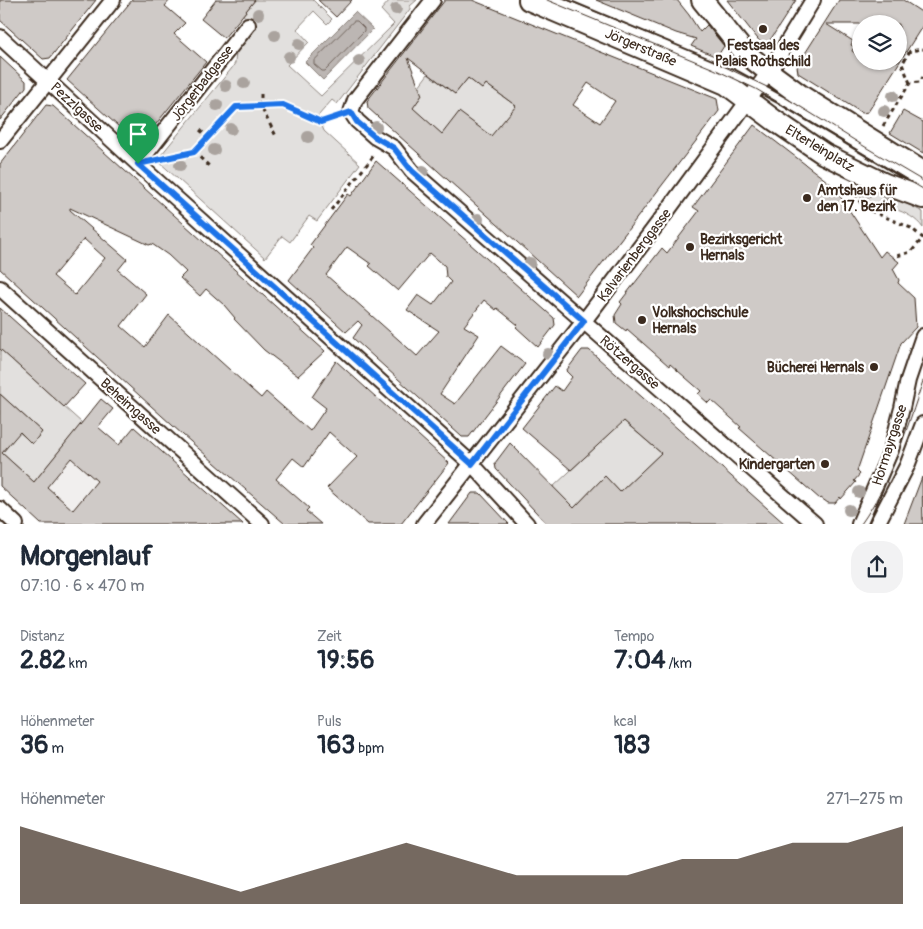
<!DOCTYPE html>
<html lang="de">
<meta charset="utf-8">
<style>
:root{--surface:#fff;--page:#f2f2f3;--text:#1f2937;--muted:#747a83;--accent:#3b2a1e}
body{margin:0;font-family:Pangolin,sans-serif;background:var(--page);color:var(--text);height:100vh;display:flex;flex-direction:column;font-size:19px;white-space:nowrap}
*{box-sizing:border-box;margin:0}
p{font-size:16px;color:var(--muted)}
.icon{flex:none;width:28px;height:28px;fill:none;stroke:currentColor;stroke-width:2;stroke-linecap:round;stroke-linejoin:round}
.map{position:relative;height:524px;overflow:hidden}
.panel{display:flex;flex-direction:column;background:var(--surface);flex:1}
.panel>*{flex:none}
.controls{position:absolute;left:852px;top:15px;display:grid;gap:10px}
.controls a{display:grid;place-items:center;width:55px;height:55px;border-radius:50%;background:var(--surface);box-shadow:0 1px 4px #0004;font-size:25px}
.pin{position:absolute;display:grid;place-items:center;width:42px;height:42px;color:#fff;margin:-51px -21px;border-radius:50% 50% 50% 0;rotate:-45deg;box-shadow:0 0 5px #0007}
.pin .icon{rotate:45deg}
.round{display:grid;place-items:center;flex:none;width:52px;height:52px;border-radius:20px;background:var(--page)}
.overview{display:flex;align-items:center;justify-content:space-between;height:85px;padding:0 20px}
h1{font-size:28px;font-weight:700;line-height:38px}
.figures{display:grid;grid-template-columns:repeat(3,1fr);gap:8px;height:85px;padding:5px 20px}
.figures div{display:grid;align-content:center}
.figures b{font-size:25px;font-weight:700}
.figures small{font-size:14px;font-weight:400}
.figures p{font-size:14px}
.chart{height:140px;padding:10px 20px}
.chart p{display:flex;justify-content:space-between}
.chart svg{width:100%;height:90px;margin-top:5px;fill:var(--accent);opacity:.7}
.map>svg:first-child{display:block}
.built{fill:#f1efee}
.green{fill:#e2e0de;stroke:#8e857e}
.water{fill:#bcb6b3;stroke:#887e77}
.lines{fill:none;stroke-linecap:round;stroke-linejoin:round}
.shore{stroke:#6f625a;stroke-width:1}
.building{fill:#cfcac7;stroke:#3b2a1e;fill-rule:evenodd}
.lane-casing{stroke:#3b2a1e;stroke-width:11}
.street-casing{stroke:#3b2a1e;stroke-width:18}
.secondary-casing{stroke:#3b2a1e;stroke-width:24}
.path{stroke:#3b2a1e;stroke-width:3;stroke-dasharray:4 4;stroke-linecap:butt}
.lane{stroke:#fff;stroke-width:7}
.street{stroke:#fff;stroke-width:14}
.secondary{stroke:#fff;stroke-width:20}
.tram{stroke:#3b2a1e;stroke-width:1}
.tree{fill:#aaa39e}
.route-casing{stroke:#fff;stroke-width:10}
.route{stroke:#1a73e8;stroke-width:6}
.poi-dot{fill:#3b2a1e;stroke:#fff;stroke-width:2}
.labels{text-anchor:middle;stroke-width:4.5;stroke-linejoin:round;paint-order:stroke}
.poi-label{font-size:14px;font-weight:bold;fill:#3b2a1e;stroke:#fff;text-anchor:start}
.street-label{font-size:14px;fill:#3b2a1e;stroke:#fff}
</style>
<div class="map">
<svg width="923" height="524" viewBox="0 0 923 524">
<rect width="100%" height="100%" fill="#fff"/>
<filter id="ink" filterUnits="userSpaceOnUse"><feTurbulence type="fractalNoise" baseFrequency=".02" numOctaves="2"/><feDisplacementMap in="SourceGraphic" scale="10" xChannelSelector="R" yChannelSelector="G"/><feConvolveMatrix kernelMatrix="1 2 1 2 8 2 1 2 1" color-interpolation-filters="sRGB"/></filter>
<g filter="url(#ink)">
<polygon class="built" points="61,449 138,518 134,524 18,502"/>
<g class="green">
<polygon points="255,0 313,0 332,19 327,24 314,11 297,29 309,42 287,65 321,96 394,24 381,10 390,0 417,0 410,6 410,9 337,104 332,100 318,116 324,131 360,164 317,221 309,216 290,242 282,236 265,258 157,160 232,68 235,63 236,51 257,26 243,15"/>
<polygon points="428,74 455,94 468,78 482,89 486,84 516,106 473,162 409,105 419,100 422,95 419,90 421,88 419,86"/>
<path d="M856,178L923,212V228C917,219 905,212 894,209C889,207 884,209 878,208C863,207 858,194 854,181Z"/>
<polygon points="0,349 82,423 34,482 2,453 19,432 32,443 42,432 0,394"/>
<polygon points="613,412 661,453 620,492 605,476 574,508 553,487 615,429"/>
</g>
<polygon class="water" points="355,12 373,29 323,80 305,62"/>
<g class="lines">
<polygon class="shore" points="354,21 357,21 364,28 364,31 325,71 322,71 314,64 314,61"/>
</g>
<g class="building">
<polygon points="0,0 96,0 50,58 43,59 0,20"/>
<polygon points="132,0 170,0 165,6 185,23 174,34 206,62 139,145 67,80"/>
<polygon points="216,0 255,0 224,38 201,19"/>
<polygon points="318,0 352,0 336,17"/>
<path d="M445,0H472L717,99L719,111L577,296L368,108L367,101ZM408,58L455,94L468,78L482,89L486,84L516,106L491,136L459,112L442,134L413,108L422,95ZM588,83L615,101L600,123L573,105Z"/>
<polygon points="596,0 677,0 689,15 700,32 707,25 724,46 717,57 691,46 696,39 676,33"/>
<polygon points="727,0 796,0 765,48"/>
<path d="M839,0H903L923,13V25L868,112L862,113L798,73L797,66ZM826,24H899V61H861V57L852,51L854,47L851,45L853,41Z"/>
<polygon points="0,57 26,81 26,87 0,120"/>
<path d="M46,105L53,106L325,351L298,376L264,350L234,319L235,318L224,305L206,289L200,296L180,278L186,272L168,255L152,244L149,245L70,208V210L127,259L118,270L146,294L121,326L145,347L169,315L261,398L266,392L310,431L326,408L312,397L336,361L449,463L401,524H368L327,488L357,457L329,432L304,467L293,458L276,479L309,508L306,511L321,524H285L183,435L0,269V164ZM84,239L105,258L75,295L53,276Z"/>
<polygon points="903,111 923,122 923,153 890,133"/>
<polygon points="754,125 840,191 838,193 880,257 885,251 899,262 893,269 899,280 898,283 914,298 916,327 901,343 857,471 860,474 854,481 856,482 841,499 840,497 835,503 828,503 821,498 820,499 739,428 741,427 711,400 708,403 698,394 701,391 670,364 669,366 627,329 626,331 616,323 615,315 622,304 620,302 662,248 667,253 699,211 693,207"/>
<path d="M376,161L554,318L555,325L538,347L516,327L518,325L497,308L496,310L484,300L464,326L479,335L440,394L455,404L501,346L525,364L469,437H462L353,338L362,325L358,321L346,332L289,280L313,248L310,245L348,194L351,196ZM347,247L371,264L369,266L398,291L430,253L445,266L446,277L451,282L433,305L418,295L407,310L439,331L417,356L326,275Z"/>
<polygon points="0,308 85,384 64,407 0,349"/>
<polygon points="582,350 589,350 785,524 547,524 496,469 495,463 510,443 574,508 605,476 620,492 661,453 624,421 571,470 522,428 555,386 562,391 572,377 566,371"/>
<path d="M0,394L42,432L32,444L20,432L2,453L34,482L101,399L113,409L98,427L119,445L134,427L243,524H41L0,486ZM71,458L97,481L73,510L47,487Z"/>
<polygon points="922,477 923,524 904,524"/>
<polygon points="472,493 480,493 509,524 449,524"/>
</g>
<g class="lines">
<defs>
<polyline id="lane" points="557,0 732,73 785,102 923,185"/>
<g id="street">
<polyline points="433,0 355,100 351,112 357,121 375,137 394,148 412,171 815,524"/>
<polyline points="0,37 138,164 472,464 527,524"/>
<polyline points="0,141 113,0"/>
<polyline points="138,164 248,25"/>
<polyline points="0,288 262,524"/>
<polyline points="0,509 16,524"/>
<polyline points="424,524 584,321 665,214 769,72 813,0"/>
<polyline points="859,524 891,450 902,408 908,380 923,336"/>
<polyline points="877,524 907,466 923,424"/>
</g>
<g id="secondary">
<polyline points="529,0 726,84 774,120 824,154 885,184 923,198"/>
<polyline points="702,0 745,53 769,72 803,97 923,172"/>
</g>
</defs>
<use href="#lane" class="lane-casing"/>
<use href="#street" class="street-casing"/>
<use href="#secondary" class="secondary-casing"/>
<g class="path">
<polyline points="910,83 902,64 910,51 923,49"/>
<polyline points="261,94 261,107 277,138"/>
<polyline points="883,126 910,83 920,82 923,77"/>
<polyline points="200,130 208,137"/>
<polyline points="194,152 209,166"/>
<polyline points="162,159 194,152 236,107 283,105 321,122 339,117"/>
<polyline points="851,187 864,208 911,228 923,238 911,252 893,257"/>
<polyline points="331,210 375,154"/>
</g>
<use href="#lane" class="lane"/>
<use href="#street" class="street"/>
<use href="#secondary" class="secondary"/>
<g class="tram">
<polyline points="547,0 714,69 756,89 923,189"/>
<polyline points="567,0 669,42"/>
<polyline points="719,64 769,88"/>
<polyline points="788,99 867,148 923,181"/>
<path d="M861,524C892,480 906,431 923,381"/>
</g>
</g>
<g class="tree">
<circle cx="396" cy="9" r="6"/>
<circle cx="258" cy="14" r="6"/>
<circle cx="275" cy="35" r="6"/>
<circle cx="299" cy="44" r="6"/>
<circle cx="289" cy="57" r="6"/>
<circle cx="359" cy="61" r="6"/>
<circle cx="244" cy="83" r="6"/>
<circle cx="226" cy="86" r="6"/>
<circle cx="893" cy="96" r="6"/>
<circle cx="217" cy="105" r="6"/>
<circle cx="884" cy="111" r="6"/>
<circle cx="376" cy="127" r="6"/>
<circle cx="231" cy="129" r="6"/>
<circle cx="308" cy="137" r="6"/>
<circle cx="214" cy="150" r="6"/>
<circle cx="180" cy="165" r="6"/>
<circle cx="423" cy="171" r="6"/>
<circle cx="867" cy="193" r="6"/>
<circle cx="886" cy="203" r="6"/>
<circle cx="478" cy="219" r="6"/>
<circle cx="530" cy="263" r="6"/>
<circle cx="548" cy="354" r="6"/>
<circle cx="859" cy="492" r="6"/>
<circle cx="849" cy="510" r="6"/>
</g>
</g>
<g class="lines" filter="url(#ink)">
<defs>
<polygon id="route" points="283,105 321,122 351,112 357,122 375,137 394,148 412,171 584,321 472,464 138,164 194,152 236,107"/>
</defs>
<use href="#route" class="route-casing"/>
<use href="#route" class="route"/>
</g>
<g class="poi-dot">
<circle cx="763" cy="29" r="5"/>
<circle cx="807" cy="198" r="5"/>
<circle cx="690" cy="247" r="5"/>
<circle cx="642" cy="320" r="5"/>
<circle cx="874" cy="367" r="5"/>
<circle cx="825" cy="464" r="5"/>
</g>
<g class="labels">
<g class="poi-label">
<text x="763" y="50" text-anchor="middle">Festsaal des<tspan x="763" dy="16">Palais Rothschild</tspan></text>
<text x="817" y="195">Amtshaus für<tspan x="817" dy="16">den 17. Bezirk</tspan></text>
<text x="700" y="244">Bezirksgericht<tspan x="700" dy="16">Hernals</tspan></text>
<text x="652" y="317">Volkshochschule<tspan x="652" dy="16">Hernals</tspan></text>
<text x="864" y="372" text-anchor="end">Bücherei Hernals</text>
<text x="815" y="469" text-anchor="end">Kindergarten</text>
</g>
<g class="street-label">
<text transform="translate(641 47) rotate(23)" y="5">Jörgerstraße</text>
<text transform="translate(202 83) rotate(-52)" y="5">Jörgerbadgasse</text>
<text transform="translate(77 107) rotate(43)" y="5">Pezzlgasse</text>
<text transform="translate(820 148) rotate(31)" y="5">Elterleinplatz</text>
<text transform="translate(634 255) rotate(-53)" y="5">Kalvarienberggasse</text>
<text transform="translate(630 362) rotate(41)" y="5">Rötzergasse</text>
<text transform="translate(131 406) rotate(42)" y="5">Beheimgasse</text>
<text transform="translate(889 445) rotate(-72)" y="5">Hormayrgasse</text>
</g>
</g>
</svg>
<div class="controls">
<a><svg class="icon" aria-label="layers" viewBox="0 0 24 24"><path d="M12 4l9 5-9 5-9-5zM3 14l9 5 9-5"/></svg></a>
</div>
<div class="pin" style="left:138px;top:164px;background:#1e9e55"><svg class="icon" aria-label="arrive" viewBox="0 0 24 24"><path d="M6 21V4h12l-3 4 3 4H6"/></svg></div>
</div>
<section class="panel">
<div class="overview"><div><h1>Morgenlauf</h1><p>07:10 · 6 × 470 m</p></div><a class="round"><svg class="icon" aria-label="share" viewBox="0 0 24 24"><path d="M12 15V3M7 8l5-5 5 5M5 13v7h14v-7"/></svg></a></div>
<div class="figures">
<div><p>Distanz</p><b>2.82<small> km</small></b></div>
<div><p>Zeit</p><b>19:56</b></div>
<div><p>Tempo</p><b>7:04<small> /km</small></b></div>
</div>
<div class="figures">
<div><p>Höhenmeter</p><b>36<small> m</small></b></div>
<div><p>Puls</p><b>163<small> bpm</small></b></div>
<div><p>kcal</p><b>183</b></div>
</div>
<div class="chart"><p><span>Höhenmeter</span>271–275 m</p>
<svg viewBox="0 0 160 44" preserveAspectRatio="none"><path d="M0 44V6L10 14L20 22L30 30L40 38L50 30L60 22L70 14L80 22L90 30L100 30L110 30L120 22L130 22L140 14L150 14L160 6V44z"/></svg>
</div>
</section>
